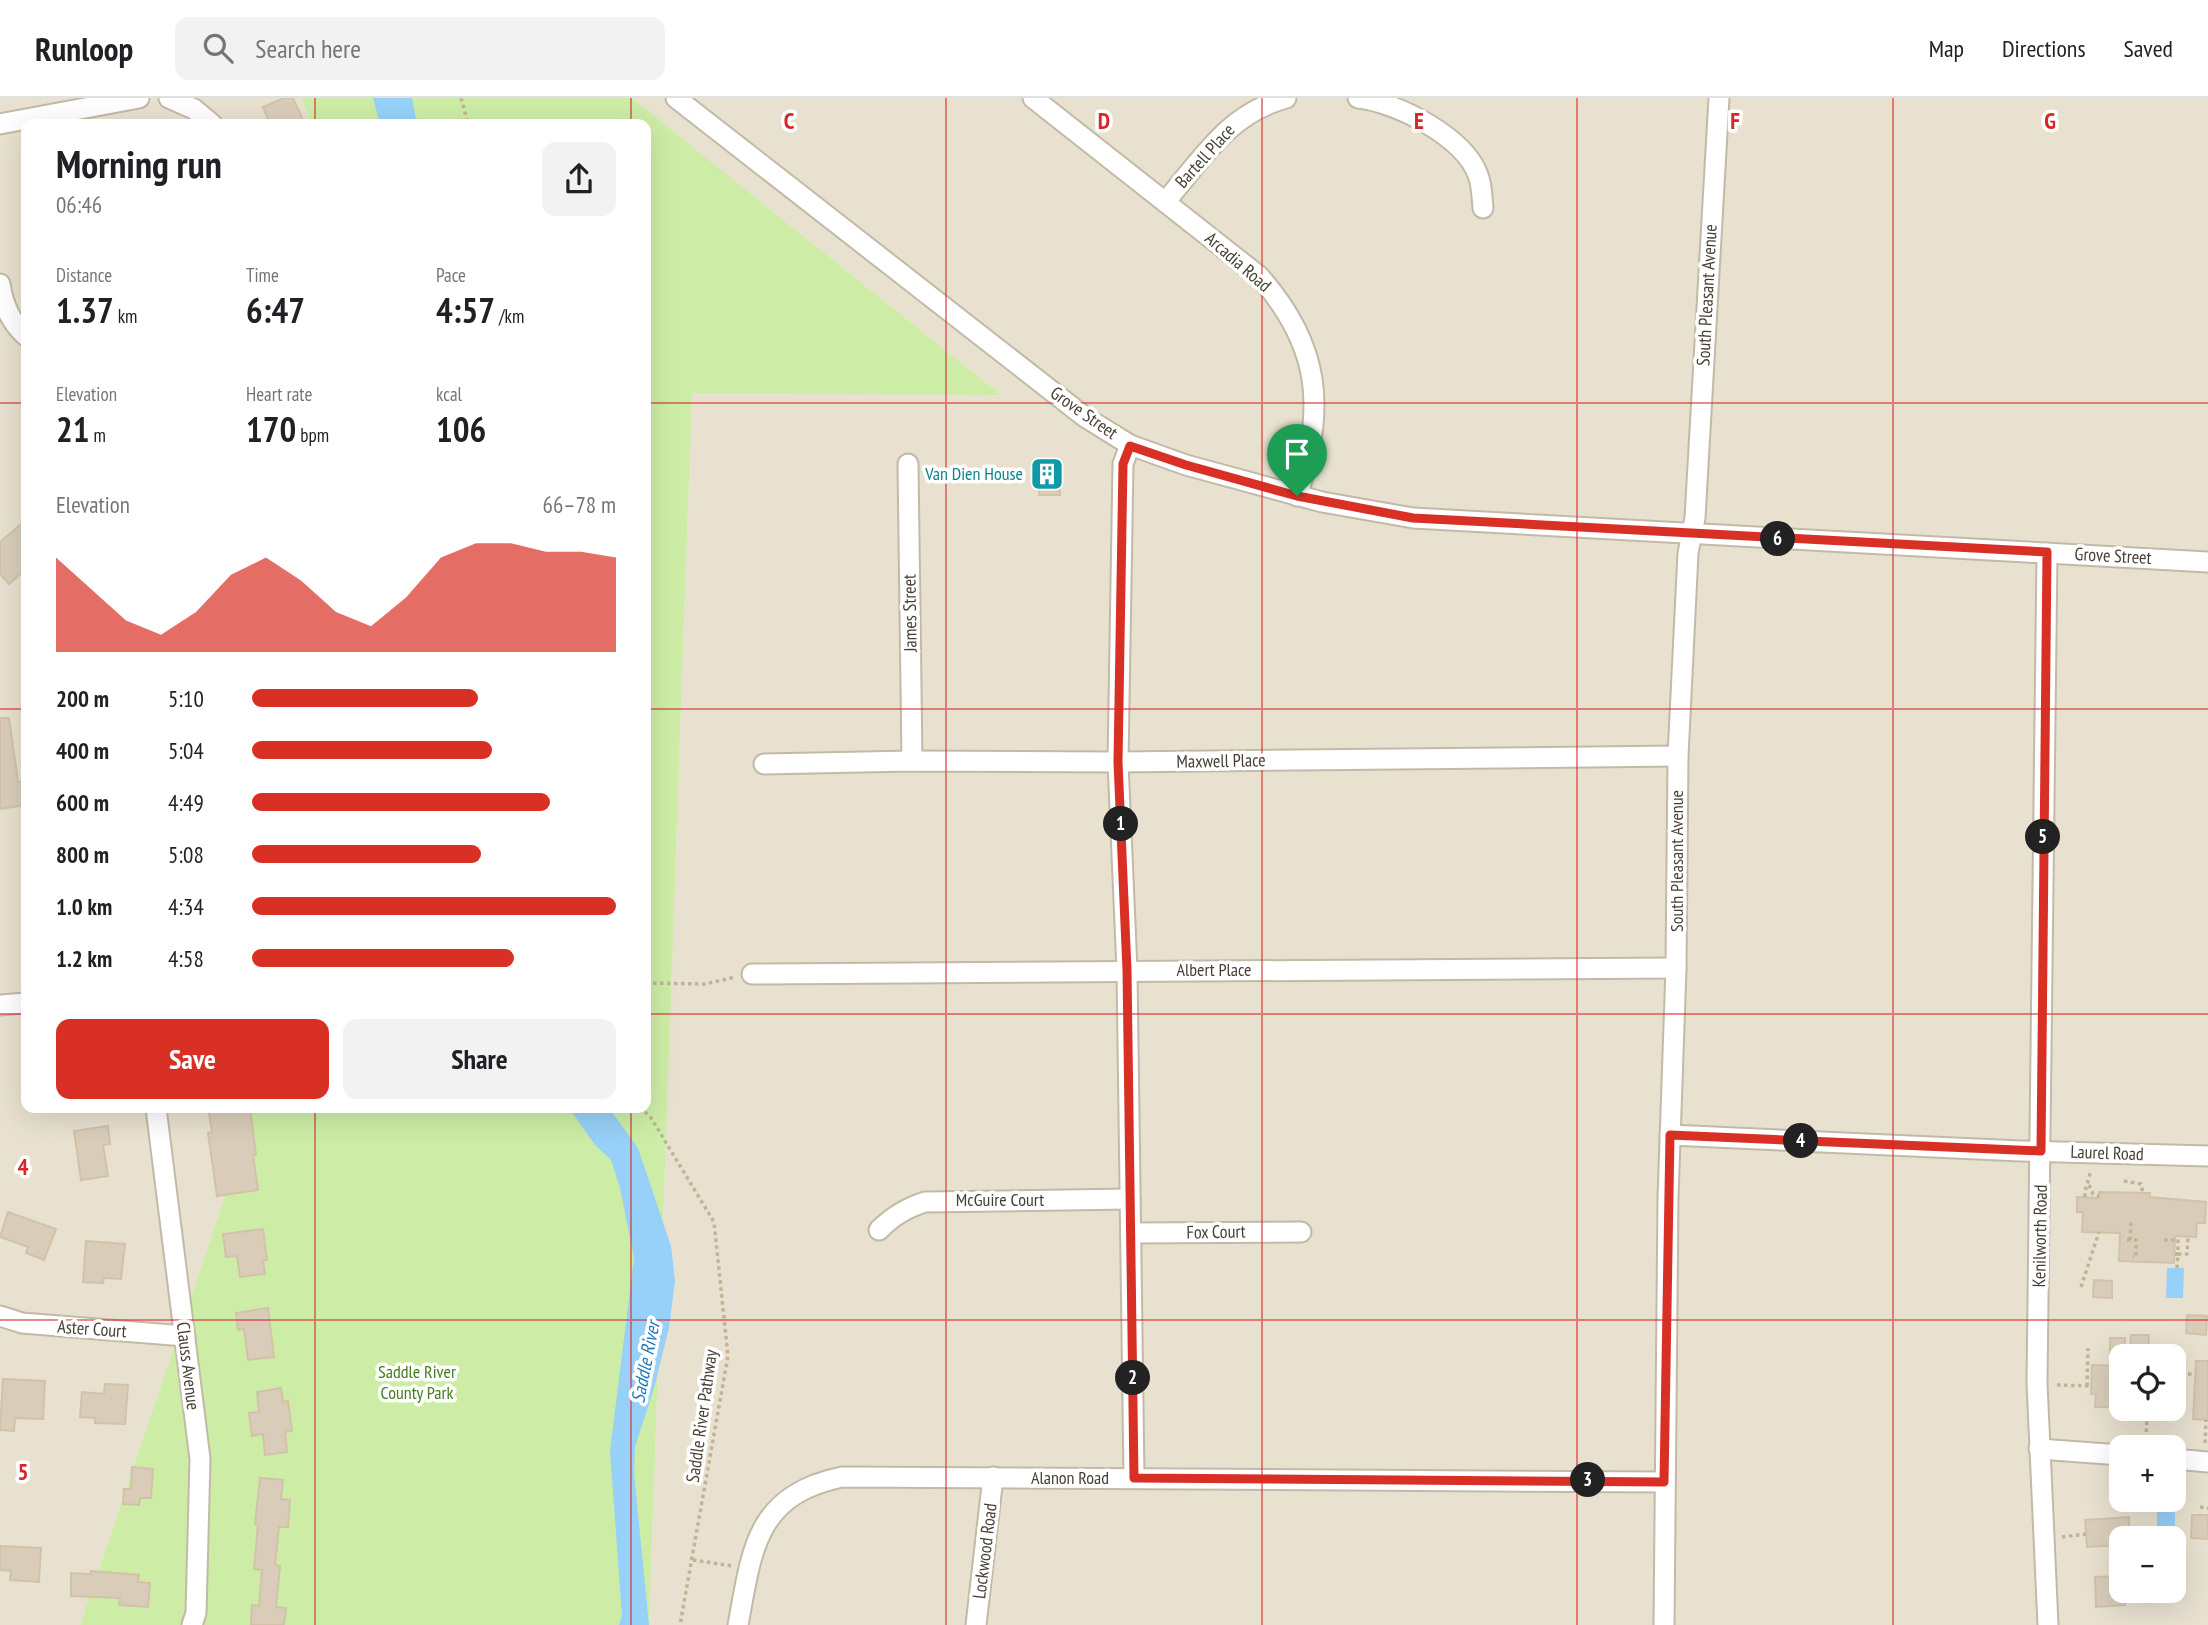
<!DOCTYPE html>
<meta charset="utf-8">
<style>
:root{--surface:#fff;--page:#f2f2f2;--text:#202124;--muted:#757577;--line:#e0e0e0;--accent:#d93025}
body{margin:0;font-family:"PT Sans Narrow",sans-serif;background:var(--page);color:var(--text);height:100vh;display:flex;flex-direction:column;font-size:26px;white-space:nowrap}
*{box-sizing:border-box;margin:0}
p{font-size:23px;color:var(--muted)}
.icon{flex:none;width:38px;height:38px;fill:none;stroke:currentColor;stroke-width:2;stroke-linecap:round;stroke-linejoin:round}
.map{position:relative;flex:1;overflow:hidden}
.drawer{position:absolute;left:21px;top:21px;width:630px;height:994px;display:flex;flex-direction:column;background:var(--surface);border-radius:14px;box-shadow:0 7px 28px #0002}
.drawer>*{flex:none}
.fabs{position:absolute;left:2109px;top:1246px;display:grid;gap:14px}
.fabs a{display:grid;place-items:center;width:77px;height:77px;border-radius:14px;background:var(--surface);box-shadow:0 7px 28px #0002;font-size:35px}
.pin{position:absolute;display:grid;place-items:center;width:60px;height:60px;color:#fff;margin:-72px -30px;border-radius:50% 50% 50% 0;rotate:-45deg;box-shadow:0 0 7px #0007}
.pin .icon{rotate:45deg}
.km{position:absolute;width:35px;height:35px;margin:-18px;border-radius:50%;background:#222;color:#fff;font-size:19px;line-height:35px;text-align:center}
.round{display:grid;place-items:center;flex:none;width:74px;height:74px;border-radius:14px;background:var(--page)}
.head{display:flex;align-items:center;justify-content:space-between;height:119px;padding:0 35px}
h1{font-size:38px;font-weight:800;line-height:52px}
.figures{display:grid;grid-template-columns:repeat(3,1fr);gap:10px;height:119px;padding:7px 35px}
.figures div{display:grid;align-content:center}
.figures b{font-size:35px;font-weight:800}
.figures small{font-size:19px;font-weight:400}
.figures p{font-size:19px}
.chart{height:196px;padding:14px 35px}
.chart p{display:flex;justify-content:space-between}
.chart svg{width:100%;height:126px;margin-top:7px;fill:var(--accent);opacity:.7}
.action{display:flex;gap:14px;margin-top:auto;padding:14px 35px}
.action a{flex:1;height:80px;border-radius:14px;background:var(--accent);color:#fff;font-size:28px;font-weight:800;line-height:80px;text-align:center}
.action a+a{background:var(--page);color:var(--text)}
ul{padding:0 35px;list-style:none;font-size:23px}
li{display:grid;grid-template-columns:112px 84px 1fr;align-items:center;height:52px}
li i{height:18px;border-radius:9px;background:var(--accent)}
header{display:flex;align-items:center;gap:42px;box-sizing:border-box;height:98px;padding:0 35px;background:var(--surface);border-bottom:2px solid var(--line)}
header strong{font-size:33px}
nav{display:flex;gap:38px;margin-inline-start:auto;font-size:24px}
.search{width:490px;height:63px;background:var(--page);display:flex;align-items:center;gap:18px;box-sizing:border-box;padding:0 24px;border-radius:14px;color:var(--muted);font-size:26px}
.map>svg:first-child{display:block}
.residential{fill:#e8e1d0;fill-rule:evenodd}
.green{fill:#cdeda6}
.water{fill:#97d0f8}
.building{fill:#d9cdba;stroke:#d2c2a9;stroke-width:2}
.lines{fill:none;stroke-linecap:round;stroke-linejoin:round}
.minor-casing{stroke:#c3b9a7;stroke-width:23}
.path{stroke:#c3b394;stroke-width:3.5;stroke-dasharray:3.5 3.5;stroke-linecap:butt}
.minor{stroke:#fff;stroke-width:19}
.route-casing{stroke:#fff;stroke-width:14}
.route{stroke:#d93025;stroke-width:9}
.grid{fill:none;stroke:#d62828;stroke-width:2;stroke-opacity:0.55}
.labels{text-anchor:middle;stroke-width:7;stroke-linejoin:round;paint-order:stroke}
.street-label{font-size:18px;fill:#463e32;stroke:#fff}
.culture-label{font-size:18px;fill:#0d838f;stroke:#fff;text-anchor:end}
.park-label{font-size:18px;fill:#437d20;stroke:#fff}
.water-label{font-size:19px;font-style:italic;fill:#217abc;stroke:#fff}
.grid-label{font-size:23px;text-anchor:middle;font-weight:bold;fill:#d62828;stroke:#fff;stroke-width:7;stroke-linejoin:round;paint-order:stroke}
</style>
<header>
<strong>Runloop</strong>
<div class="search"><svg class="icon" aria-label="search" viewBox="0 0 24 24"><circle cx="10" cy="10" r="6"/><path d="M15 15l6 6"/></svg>Search here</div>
<nav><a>Map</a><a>Directions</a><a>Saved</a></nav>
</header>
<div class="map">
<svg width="2208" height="1527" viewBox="0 0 2208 1527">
<rect width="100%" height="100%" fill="#f3eee3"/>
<g class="residential">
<polygon points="0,0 301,0 312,26 26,26 26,1010 255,1010 80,1527 0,1527"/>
<path d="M632,0H2208V1527H649L692,295L1000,296ZM2121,1258H2174V1311H2121ZM2121,1349H2174V1402H2121ZM2121,1440H2174V1493H2121Z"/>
</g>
<polygon class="green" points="301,0 632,0 1001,297 692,295 649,1527 80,1527 255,1010 646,1010 646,26 312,26"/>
<g class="water">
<polygon points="373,0 412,0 417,26 380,26"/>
<polygon points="569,1010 609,1010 638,1050 671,1148 675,1183 669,1230 654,1290 635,1349 634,1375 649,1527 619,1527 622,1518 610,1353 634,1160 620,1090 611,1062 595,1047"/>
<polygon points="2167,1170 2184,1170 2183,1200 2166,1200"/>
<polygon points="2157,1413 2175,1413 2175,1445 2174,1440 2157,1440"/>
</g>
<g class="building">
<polygon points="284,0 293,0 305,26 270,26 263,9"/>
<polygon points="1034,362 1050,362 1050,369 1060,369 1060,397 1039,397 1039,384 1034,384"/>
<polygon points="26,422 26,471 9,486 0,476 0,444"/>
<polygon points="0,620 9,620 18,684 26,683 26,707 0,711"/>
<polygon points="208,1010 250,1010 256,1057 253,1057 258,1092 217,1098 208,1035 212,1034"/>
<polygon points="108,1028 110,1046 103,1047 108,1078 81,1082 74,1033"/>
<polygon points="2099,1094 2150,1095 2149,1099 2206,1104 2205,1125 2197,1125 2196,1139 2175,1138 2174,1165 2119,1163 2120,1135 2082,1134 2083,1114 2077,1114 2077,1099 2099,1100"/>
<polygon points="8,1114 56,1131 44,1162 26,1155 28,1149 0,1139"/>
<polygon points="263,1131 267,1162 263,1162 265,1176 240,1179 237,1158 226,1159 223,1136"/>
<polygon points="86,1143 125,1146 121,1181 104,1180 103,1185 83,1184"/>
<polygon points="2094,1182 2112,1183 2112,1200 2093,1199"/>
<polygon points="268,1210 274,1259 248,1262 244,1231 238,1232 236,1215"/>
<polygon points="2187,1217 2207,1218 2206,1237 2186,1235"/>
<polygon points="2131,1237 2149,1237 2148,1255 2130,1254"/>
<polygon points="2110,1240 2125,1240 2124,1258 2110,1257"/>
<polygon points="2196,1263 2208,1263 2208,1322 2193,1321"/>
<polygon points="2092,1267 2117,1268 2115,1309 2095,1309 2096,1296 2091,1296"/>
<polygon points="3,1281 45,1283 43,1321 15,1320 14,1333 0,1332"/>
<polygon points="105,1286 128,1287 125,1326 95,1325 95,1320 80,1319 82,1294 104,1296"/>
<polygon points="281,1290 283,1304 288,1303 292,1333 285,1334 287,1354 265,1357 263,1336 252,1338 249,1315 259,1314 257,1294"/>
<polygon points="132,1369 153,1371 151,1400 140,1400 139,1407 123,1406 124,1391 131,1391"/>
<polygon points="260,1380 283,1382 281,1401 290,1402 288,1429 279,1429 275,1467 280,1468 276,1509 286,1510 284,1527 251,1527 252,1507 259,1508 262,1472 254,1471 258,1427 255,1426"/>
<polygon points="2192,1417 2208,1417 2208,1441 2191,1440"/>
<polygon points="2129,1419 2130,1440 2121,1440 2121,1447 2087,1449 2085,1422"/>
<polygon points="0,1448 41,1450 39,1484 10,1482 11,1473 0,1472"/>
<polygon points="91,1473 139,1477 138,1484 150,1485 148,1509 119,1507 120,1500 71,1498 71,1475 91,1476"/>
<polygon points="2121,1478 2121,1493 2124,1493 2125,1507 2096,1509 2095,1479"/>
</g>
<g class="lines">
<defs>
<g id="minor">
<polyline points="169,0 194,11 212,26"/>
<polyline points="676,0 1085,319 1130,347 1186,367 1322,404 1413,420 2208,464"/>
<path d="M1033,0L1259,178C1321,248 1326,311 1297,398"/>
<path d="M1358,0C1397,4 1464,39 1478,77C1482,87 1482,100 1483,110"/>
<polyline points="0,26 139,0"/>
<path d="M1165,104C1203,60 1228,16 1286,0"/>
<path d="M0,186C3,206 10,224 26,238"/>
<polyline points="1130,347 1123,366 1118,664 1127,872 1134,1380"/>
<polyline points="908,366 912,663"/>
<polyline points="2047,455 2037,1285 2048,1527"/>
<polyline points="764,666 912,663 1118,664 1678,658"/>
<polyline points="752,876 1676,870"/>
<polyline points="0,907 26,905"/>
<polyline points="156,1010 200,1361 196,1515 192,1527"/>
<polyline points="1670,1037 2021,1053 2208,1058"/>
<path d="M879,1132C893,1118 906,1110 925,1104L1130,1101"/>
<polyline points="1131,1135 1301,1134"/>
<polyline points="0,1218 22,1225 185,1238"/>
<polyline points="2039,1351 2121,1357"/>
<polyline points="2174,1361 2208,1364"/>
<path d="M738,1527C752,1452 755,1397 842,1379L1664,1384"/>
<polyline points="976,1527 993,1379"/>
<polyline points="1664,1527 1668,1100 1676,870 1678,658 1688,455 1695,420 1719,0"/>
</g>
</defs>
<use href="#minor" class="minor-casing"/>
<g class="path">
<polyline points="461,0 468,26"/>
<polyline points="646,885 705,886 736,879"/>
<polyline points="639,1010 650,1018 714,1124 728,1258 680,1527"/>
<polyline points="2124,1083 2141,1086 2143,1095"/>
<polyline points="2089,1087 2093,1096 2099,1098"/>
<path d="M2085,1099C2084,1091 2089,1084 2090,1074"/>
<polyline points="2127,1142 2136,1142 2136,1159 2133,1158"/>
<polyline points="2130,1142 2131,1124"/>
<polyline points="2164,1142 2178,1142"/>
<polyline points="2175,1156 2178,1156 2178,1138"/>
<polyline points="2177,1170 2178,1156 2187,1156 2188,1139"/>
<polyline points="2081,1189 2099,1134"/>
<polyline points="2188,1276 2195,1276"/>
<polyline points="2057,1287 2091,1288"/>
<polyline points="2087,1288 2088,1250"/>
<polyline points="2146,1341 2147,1318"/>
<polyline points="2205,1345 2206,1322"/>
<polyline points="2200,1409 2208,1410"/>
<polyline points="2062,1439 2086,1436"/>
<polyline points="693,1462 733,1468"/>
</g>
<use href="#minor" class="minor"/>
</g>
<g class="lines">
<defs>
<polygon id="route" points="1130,348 1186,367 1297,398 1413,420 2047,454 2041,1053 1670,1037 1664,1384 1134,1380 1127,872 1118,664 1123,366"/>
</defs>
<use href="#route" class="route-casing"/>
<use href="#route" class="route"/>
</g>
<path class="grid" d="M315,0V26M631,0V26M946,0V1527M1262,0V1527M1577,0V1527M1893,0V1527M0,305H26M646,305H2208M0,611H26M646,611H2208M0,916H26M646,916H2208M315,1010V1527M631,1010V1527M0,1222H2208"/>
<defs>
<symbol id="building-square" viewBox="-11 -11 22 22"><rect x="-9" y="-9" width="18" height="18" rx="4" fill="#0f9aa8" stroke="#fff"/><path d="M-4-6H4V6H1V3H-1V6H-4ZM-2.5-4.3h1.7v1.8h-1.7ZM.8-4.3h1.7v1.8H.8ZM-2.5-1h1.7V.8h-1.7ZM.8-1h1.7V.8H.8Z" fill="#fff"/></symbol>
</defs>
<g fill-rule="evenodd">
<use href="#building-square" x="1028" y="357" width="38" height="38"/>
</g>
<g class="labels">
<g class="street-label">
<text transform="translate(1205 58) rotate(-48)" y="6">Bartell Place</text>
<text transform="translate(1238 164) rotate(41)" y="6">Arcadia Road</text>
<text transform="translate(1707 197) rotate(-87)" y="6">South Pleasant Avenue</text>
<text transform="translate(1084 315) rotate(35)" y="6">Grove Street</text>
<text transform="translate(2113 458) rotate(3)" y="6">Grove Street</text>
<text transform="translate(910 515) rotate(-91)" y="6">James Street</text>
<text transform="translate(1221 663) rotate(-1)" y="6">Maxwell Place</text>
<text transform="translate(1677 763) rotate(-90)" y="6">South Pleasant Avenue</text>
<text x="1214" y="878">Albert Place</text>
<text transform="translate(2107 1055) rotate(2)" y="6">Laurel Road</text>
<text x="1000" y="1108">McGuire Court</text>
<text transform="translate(1216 1134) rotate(-1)" y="6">Fox Court</text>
<text transform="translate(2040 1138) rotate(-89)" y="6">Kenilworth Road</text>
<text transform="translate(92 1231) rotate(4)" y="6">Aster Court</text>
<text transform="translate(188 1268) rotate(83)" y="6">Clauss Avenue</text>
<text transform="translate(702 1318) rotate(-82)" y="6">Saddle River Pathway</text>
<text x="1070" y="1386">Alanon Road</text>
<text transform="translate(985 1453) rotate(-83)" y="6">Lockwood Road</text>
</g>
<g class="culture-label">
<text x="1023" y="382">Van Dien House</text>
</g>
<g class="park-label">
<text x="417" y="1280">Saddle River<tspan x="417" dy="21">County Park</tspan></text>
</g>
<g class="water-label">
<text transform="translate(645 1264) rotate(-79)" y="7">Saddle River</text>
</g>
</g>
<g class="grid-label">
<text x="789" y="31">C</text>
<text x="1104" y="31">D</text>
<text x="1419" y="31">E</text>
<text x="1735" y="31">F</text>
<text x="2050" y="31">G</text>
<text x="23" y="1077">4</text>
<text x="23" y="1382">5</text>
</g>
</svg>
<div class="fabs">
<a><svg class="icon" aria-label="locate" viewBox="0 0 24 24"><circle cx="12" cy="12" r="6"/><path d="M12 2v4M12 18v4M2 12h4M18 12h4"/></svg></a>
<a>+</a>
<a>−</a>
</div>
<div class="pin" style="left:1297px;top:398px;background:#1e9e55"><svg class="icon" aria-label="arrive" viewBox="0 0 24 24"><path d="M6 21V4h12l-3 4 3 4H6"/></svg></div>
<b class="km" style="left:1121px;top:726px">1</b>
<b class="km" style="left:1133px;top:1280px">2</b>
<b class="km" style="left:1588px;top:1382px">3</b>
<b class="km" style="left:1801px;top:1043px">4</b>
<b class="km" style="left:2043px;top:739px">5</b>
<b class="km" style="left:1778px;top:441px">6</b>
<section class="drawer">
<div class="head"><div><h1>Morning run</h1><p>06:46</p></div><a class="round"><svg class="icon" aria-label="share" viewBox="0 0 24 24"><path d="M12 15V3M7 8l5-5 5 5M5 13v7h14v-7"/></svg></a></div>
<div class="figures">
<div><p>Distance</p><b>1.37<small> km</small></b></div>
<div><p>Time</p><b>6:47</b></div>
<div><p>Pace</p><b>4:57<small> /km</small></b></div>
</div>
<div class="figures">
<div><p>Elevation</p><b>21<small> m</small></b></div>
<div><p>Heart rate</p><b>170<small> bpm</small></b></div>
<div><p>kcal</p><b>106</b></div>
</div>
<div class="chart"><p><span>Elevation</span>66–78 m</p>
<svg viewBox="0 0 160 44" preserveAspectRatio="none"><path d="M0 44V11L10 22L20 33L30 38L40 30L50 17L60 11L70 19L80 30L90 35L100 25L110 11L120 6L130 6L140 9L150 9L160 11V44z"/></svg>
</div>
<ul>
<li><b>200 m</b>5:10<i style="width:62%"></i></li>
<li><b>400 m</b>5:04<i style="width:66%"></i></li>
<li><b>600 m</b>4:49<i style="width:82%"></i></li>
<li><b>800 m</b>5:08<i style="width:63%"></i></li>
<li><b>1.0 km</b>4:34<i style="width:100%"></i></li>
<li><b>1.2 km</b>4:58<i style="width:72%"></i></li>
</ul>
<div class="action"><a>Save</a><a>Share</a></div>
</section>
</div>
